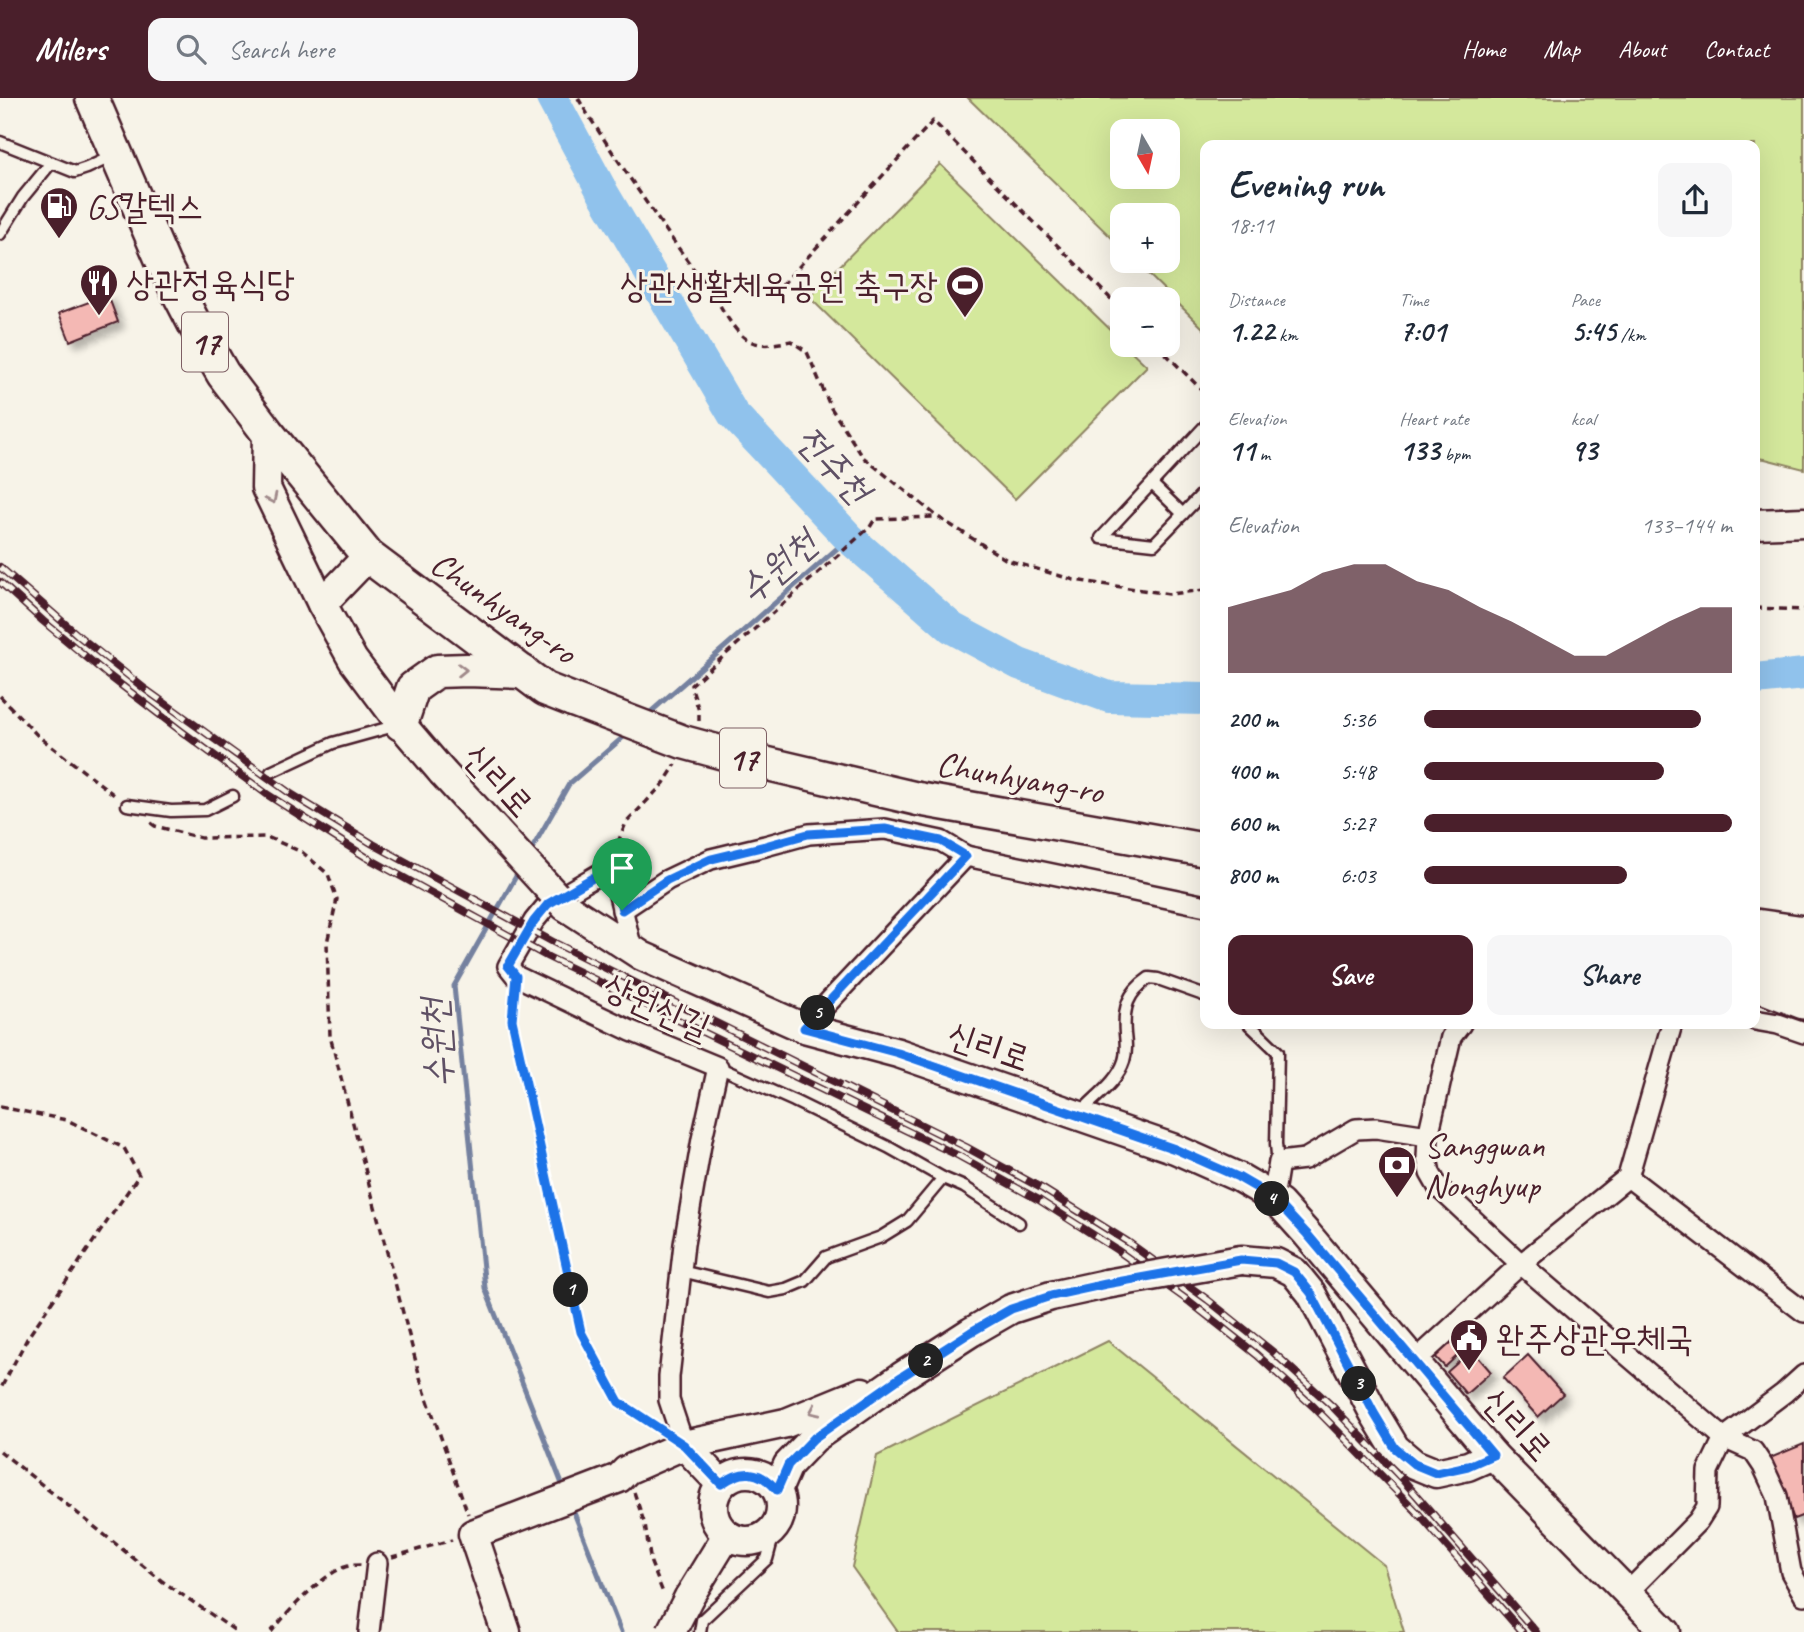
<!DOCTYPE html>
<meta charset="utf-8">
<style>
:root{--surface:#fff;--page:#f6f6f7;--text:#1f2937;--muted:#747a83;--accent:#4a1f2b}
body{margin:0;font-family:Caveat,"Poor Story",sans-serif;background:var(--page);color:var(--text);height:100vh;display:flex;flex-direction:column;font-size:26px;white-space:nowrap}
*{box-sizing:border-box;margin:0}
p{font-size:23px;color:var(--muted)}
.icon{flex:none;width:38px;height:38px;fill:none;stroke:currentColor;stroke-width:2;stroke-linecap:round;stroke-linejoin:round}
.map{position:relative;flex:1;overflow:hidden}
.sheet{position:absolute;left:1200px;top:42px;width:560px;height:889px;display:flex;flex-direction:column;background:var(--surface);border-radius:14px;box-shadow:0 7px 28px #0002}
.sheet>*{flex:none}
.needle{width:46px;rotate:171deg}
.fabs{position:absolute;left:1110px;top:21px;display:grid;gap:14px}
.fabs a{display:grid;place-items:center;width:70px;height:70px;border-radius:14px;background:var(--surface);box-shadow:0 7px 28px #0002;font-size:35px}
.pin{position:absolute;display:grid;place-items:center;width:60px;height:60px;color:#fff;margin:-72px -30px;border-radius:50% 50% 50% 0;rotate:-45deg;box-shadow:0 0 7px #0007}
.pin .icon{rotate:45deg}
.km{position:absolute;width:35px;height:35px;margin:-18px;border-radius:50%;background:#222;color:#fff;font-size:19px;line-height:35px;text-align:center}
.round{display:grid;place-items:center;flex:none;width:74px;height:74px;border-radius:14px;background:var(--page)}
.head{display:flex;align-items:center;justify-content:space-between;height:119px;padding:0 28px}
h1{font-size:38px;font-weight:600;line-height:52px}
.figures{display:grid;grid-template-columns:repeat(3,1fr);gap:10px;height:119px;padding:7px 28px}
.figures div{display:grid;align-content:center}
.figures b{font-size:30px;font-weight:600}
.figures small{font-size:19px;font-weight:400}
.figures p{font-size:19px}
.chart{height:196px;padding:14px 28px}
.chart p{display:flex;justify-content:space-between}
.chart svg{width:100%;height:126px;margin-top:7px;fill:var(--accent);opacity:.7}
.button{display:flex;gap:14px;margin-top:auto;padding:14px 28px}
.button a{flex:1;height:80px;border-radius:14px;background:var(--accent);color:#fff;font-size:28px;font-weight:600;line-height:80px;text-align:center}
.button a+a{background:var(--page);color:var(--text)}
ul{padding:0 28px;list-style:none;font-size:23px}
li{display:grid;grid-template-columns:112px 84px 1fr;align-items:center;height:52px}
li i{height:18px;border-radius:9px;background:var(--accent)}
header{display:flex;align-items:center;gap:42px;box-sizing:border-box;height:98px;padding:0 35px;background:var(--accent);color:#fff}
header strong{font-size:33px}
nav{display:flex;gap:38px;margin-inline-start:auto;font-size:24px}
.search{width:490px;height:63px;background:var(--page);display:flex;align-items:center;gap:18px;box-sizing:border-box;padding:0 24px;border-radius:14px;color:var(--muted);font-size:26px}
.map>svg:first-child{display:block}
.green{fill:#d4e89c;stroke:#8f8464;stroke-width:2;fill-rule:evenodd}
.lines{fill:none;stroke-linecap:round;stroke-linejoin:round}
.stream{stroke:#74819f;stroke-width:5}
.river{stroke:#90c2ec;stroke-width:32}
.building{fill:#f4b8b4;stroke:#4a1f2b;stroke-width:2;filter:url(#shadow)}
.lane-casing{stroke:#4a1f2b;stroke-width:15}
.street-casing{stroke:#4a1f2b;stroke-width:24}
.secondary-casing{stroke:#4a1f2b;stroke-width:33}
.primary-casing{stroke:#4a1f2b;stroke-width:37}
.highway-casing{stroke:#4a1f2b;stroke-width:42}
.path{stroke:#4a1f2b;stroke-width:3.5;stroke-dasharray:7 5;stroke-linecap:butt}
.lane{stroke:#f7f3e8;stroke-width:10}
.street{stroke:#f7f3e8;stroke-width:19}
.secondary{stroke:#f7f3e8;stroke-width:28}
.primary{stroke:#f7f3e8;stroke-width:32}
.highway{stroke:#f7f3e8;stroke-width:37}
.rail-casing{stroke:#4a1f2b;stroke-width:8}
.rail{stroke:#f7f3e8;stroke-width:5;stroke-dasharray:16;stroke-linecap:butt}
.secondary-bridge-casing{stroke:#4a1f2b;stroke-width:33;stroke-linecap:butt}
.primary-bridge-casing{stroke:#4a1f2b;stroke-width:37;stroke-linecap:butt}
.secondary-bridge{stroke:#f7f3e8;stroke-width:28}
.primary-bridge{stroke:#f7f3e8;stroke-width:32}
.oneway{stroke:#a0898a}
.route-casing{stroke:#fff;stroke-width:14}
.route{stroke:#1a73e8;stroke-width:9}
.labels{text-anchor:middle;stroke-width:6;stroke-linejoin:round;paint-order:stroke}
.shield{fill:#f7f3e8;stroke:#7e5f64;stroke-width:2}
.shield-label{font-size:33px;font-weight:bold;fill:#4a1f2b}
.poi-label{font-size:35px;fill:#4a1f2b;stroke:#f7f3e8;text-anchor:start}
.street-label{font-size:35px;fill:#4a1f2b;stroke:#f7f3e8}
.water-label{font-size:37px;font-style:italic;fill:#5f5065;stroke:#f7f3e8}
</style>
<header>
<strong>Milers</strong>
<div class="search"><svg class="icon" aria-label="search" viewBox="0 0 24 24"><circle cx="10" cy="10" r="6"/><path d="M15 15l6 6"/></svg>Search here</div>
<nav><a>Home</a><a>Map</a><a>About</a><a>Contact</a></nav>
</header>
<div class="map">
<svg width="1804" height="1534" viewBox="0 0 1804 1534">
<defs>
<filter id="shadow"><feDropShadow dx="6" dy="6" stdDeviation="3.5" flood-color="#0004"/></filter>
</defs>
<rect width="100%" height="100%" fill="#f7f3e8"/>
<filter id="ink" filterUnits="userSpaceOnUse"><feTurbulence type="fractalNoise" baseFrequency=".0143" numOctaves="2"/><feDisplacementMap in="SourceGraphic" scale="14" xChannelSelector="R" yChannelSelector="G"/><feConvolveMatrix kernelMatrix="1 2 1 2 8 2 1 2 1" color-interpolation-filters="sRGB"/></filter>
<g filter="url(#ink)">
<g class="green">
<path d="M968,0H1804V371L1765,361L1755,360V47H1206V233L1135,163H1167V117H1122V150ZM1122,33H1167V79H1122Z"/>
<polygon points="940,66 1122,243 1122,247 1125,247 1147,268 1015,401 809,199"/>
<polygon points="1108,1243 1384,1467 1404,1534 898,1534 852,1469 877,1358"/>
</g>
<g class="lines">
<g class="stream">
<polyline points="645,619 849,440"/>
<polyline points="529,756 569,686 628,635"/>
<polyline points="519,773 454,888 485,1190 564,1391"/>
<polyline points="571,1407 621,1534"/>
</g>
<g class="river">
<polyline points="552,0 603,95 733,316 849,440 952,530 1019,566 1109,599 1206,601"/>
<polyline points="1755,581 1804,576"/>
</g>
</g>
<g class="building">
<polygon points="108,197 118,224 70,243 59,215"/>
<polygon points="1457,1231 1470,1246 1445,1269 1432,1255"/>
<polygon points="1472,1252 1491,1274 1466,1296 1447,1274"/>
<polygon points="1528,1257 1563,1296 1538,1319 1503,1280"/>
<polygon points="1804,1346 1804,1417 1794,1421 1770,1360"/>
</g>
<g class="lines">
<defs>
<g id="lane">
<polyline points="0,44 75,74 87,70 113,58"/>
<polyline points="0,136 23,99 51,65"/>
<polyline points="1206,327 1101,440 1154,446 1206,392"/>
<polyline points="1152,386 1183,416"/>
<polyline points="271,674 333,645 398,627"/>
<polyline points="127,707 171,713 205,712 233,698"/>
<polyline points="1249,926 1278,954 1276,1046 1278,1067"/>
<polyline points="718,969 794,1003 888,1049 943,1080 964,1089 1019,1125"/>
<path d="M1082,1016L1086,1009C1099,996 1118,982 1124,963C1127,954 1126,945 1125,936C1123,910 1127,895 1149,880L1158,881L1206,898"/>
<polyline points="681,1173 769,1194 786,1191 805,1183 826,1159 881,1139 907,1123 943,1080"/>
<polyline points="700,1534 702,1522 767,1461 776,1427"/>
</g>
<g id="street">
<polyline points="622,812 667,782 711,761 765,748 809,736 885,731 941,743 966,758"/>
<polyline points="632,852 618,793 608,771 548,806 534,823 508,868 516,878 631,933 718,969 702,1041 684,1146 669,1279 669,1302 684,1347"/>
<polyline points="1755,922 1778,926 1804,935"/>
<polyline points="1461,926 1451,939 1428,1038 1427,1060 1430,1075 1438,1089 1521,1166 1724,1340 1753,1353 1763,1368 1777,1398 1791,1474 1804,1497"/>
<polyline points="804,930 966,758 1206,808"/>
<polyline points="1628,1079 1804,1214"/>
<polyline points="1273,1101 1279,1064 1305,1061 1356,1031 1376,1030 1428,1038"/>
<polyline points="1415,1263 1521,1166 1628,1079 1672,926"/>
<polyline points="1628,1494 1698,1423 1707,1409 1708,1373 1724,1340 1784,1295 1804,1277"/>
<polyline points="369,1534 377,1465"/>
</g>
<g id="secondary">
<polyline points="267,334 266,390 322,506"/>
<polyline points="1755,426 1804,424"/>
<polyline points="368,458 322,506 353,562 401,626 442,674"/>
<polyline points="565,808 642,858 804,930 898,955 1175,1051 1238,1079 1257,1090 1280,1106 1307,1136 1493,1357 1666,1534"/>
<polyline points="1241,1162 1276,1165 1294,1174 1311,1195 1374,1315 1395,1350 1414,1366 1436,1375 1468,1368 1493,1357"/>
<polyline points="684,1347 786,1325 862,1294"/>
<circle cx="747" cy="1409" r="34"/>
<polyline points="777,1392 788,1367 814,1340 901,1279 971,1234 1011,1211 1051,1198 1106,1186"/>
<polyline points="689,1499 727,1437"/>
<polyline points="506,1534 473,1436 619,1380 627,1372 684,1347 721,1386"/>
</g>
<g id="primary">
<polyline points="92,0 164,167 196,229 223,276 267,334 368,458 545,591 573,602"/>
<polyline points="401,626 413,590 437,573 467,572 523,574"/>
<polyline points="918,701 1206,752"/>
<polyline points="1755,861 1804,871"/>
</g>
<g id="highway">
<polyline points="1755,830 1804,837"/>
<polyline points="1755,883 1804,902"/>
</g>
</defs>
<use href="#lane" class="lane-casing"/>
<use href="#street" class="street-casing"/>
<use href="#secondary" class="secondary-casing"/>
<use href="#primary" class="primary-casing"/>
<use href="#highway" class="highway-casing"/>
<g class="path">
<path d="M578,0L588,17C628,78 669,139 713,197C722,209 732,231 745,240C759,250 775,246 791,243L807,254L831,310L863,359L938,419L1007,462L1074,482L1169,496L1206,492"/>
<polyline points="782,187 933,23 1122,212"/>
<polyline points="1157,247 1206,296"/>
<polyline points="1755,510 1804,512"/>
<polyline points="0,598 38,638 117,699"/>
<polyline points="699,623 699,613 691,587 870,429 875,421 935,419"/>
<polyline points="151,725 155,728 201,740 267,739 302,754 328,776 337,801 327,845 330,938 421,1283 468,1416"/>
<polyline points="613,756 626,725 664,685 676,666"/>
<polyline points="514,897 512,922 581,1234 619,1304 659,1330"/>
<polyline points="0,1009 67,1022 124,1050 139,1077 28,1239 0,1292"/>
<polyline points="0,1353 162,1483 237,1534"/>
<polyline points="634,1394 645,1427 651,1465 664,1497"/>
<polyline points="392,1459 452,1442"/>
<path d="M271,1534C287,1515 321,1477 345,1469C350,1467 356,1467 361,1467"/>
</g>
<use href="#lane" class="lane"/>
<use href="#street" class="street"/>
<use href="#secondary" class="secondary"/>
<use href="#primary" class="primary"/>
<use href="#highway" class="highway"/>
<defs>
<g id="rail">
<polyline points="0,469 80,539 145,591 291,696 373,746 555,845 966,1049 1043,1091 1128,1144 1208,1202 1273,1254 1333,1309 1403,1382 1536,1534"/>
<polyline points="0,484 43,523 108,577 181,633 268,697 366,759 548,859 959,1058 1039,1102 1117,1152 1190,1204 1257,1257 1314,1309 1416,1413 1522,1534"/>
</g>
</defs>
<use href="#rail" class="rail-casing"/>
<use href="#rail" class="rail"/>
<defs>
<g id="secondary-bridge">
<polyline points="442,674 565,808"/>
<polyline points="1106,1186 1241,1162"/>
<polyline points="671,1534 689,1499"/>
</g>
<polyline id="primary-bridge" points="573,602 683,644 742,660 918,701"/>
</defs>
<use href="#secondary-bridge" class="secondary-bridge-casing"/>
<use href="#primary-bridge" class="primary-bridge-casing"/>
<use href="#secondary-bridge" class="secondary-bridge"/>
<use href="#primary-bridge" class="primary-bridge"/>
</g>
<defs><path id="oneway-chevron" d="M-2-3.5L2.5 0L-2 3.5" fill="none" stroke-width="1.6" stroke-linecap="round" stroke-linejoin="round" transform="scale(1.75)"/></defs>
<g class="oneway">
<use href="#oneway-chevron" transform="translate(272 401) rotate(64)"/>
<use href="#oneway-chevron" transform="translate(462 572) rotate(-1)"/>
<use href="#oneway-chevron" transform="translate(814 1313) rotate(156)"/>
</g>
</g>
<g class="lines" filter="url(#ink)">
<defs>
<path id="route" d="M885,731L941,743L966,758L804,930L898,955L1175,1051L1238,1079L1257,1090L1280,1107L1307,1136L1493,1357L1468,1368L1436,1375L1414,1366L1395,1350L1374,1315L1311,1195L1294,1174L1276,1165L1241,1162L1106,1186L1051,1198L1011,1211L971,1234L901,1279L814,1340L788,1367L777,1392C759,1371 742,1371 721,1386L684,1347L619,1304L581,1234L512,922L516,878L508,868L534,823L548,806L608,771L618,793L622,812L667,782L711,761L765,748L808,736Z"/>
</defs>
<use href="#route" class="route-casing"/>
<use href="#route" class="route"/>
</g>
<defs>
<symbol id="fuel-pin" viewBox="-11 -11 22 30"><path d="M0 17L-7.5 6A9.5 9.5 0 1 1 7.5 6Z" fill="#4a1f2b" stroke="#f7f3e8"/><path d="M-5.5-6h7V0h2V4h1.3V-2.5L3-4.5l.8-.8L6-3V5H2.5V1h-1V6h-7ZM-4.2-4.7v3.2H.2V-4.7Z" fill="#fff"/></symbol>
<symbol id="restaurant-pin" viewBox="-11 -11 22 30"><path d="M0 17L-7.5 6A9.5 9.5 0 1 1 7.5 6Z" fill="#4a1f2b" stroke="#f7f3e8"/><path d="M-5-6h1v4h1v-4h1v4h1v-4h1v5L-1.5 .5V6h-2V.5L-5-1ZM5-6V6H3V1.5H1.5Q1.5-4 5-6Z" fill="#fff"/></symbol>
<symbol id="stadium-pin" viewBox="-11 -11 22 30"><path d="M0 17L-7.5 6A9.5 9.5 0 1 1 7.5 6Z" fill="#4a1f2b" stroke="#f7f3e8"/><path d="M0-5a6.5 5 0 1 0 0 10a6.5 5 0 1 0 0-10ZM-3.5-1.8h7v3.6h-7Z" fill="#fff"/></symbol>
<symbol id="bank-pin" viewBox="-11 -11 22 30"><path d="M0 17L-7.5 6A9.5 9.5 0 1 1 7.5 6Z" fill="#4a1f2b" stroke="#f7f3e8"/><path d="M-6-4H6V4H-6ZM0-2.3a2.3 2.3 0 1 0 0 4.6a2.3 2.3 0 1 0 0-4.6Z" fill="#fff"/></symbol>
<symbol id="civic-pin" viewBox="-11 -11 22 30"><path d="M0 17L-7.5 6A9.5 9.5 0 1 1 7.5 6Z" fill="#4a1f2b" stroke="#f7f3e8"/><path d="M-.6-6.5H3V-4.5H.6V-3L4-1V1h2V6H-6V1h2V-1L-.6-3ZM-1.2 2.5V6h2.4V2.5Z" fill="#fff"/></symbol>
</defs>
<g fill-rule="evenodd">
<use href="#fuel-pin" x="37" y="86" width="44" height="60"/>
<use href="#restaurant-pin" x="77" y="163" width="44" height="60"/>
<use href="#stadium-pin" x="943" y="165" width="44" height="60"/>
<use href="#bank-pin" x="1375" y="1045" width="44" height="60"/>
<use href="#civic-pin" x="1447" y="1218" width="44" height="60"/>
</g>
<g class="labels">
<g class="shield">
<rect x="182" y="214.5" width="46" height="59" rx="5"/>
<rect x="720" y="630.5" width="46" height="59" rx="5"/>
</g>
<g class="shield-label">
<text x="205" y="256">17</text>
<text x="743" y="672">17</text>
</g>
<g class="poi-label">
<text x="86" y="120">GS칼텍스</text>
<text x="126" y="197">상관정육식당</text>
<text x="938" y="199" text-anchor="end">상관생활체육공원 축구장</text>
<text x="1424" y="1059">Sanggwan<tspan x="1424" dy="40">Nonghyup</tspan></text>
<text x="1496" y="1252">완주상관우체국</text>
</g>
<g class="street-label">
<text transform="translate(504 509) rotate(35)" y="12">Chunhyang-ro</text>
<text transform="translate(1020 679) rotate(10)" y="12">Chunhyang-ro</text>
<text transform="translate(499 682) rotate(48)" y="12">신리로</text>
<text transform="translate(657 908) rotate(24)" y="12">상원신길</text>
<text transform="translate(989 948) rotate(19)" y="12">신리로</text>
<text transform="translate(1518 1326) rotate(48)" y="12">신리로</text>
</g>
<g class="water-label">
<text transform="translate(834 366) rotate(47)" y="13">전주천</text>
<text transform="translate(777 468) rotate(-41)" y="13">수원천</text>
<text transform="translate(436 945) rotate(-94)" y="13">수원천</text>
</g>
</g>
</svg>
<div class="fabs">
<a><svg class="needle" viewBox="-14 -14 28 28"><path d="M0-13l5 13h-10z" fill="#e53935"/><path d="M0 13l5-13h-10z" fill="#747a83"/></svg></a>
<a>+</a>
<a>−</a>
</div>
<div class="pin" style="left:622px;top:812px;background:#1e9e55"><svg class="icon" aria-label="arrive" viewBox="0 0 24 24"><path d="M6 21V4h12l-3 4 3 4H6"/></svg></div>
<b class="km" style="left:571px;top:1192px">1</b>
<b class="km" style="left:926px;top:1263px">2</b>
<b class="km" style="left:1359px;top:1286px">3</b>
<b class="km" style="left:1272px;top:1101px">4</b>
<b class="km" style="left:818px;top:915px">5</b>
<section class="sheet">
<div class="head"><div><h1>Evening run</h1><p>18:11</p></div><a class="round"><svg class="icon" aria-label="share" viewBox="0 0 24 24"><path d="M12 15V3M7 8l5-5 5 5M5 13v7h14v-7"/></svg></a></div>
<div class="figures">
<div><p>Distance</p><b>1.22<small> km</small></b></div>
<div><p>Time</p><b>7:01</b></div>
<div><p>Pace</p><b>5:45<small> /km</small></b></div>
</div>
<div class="figures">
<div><p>Elevation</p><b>11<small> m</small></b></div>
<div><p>Heart rate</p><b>133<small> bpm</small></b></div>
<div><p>kcal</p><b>93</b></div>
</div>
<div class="chart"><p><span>Elevation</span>133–144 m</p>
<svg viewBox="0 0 160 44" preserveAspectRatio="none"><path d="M0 44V21L10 18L20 15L30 9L40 6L50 6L60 12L70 15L80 21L90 26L100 32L110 38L120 38L130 32L140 26L150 21L160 21V44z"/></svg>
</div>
<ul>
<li><b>200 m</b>5:36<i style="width:90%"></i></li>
<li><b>400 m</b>5:48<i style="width:78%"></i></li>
<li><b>600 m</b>5:27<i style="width:100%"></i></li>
<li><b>800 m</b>6:03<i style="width:66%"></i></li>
</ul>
<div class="button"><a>Save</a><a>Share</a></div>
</section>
</div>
